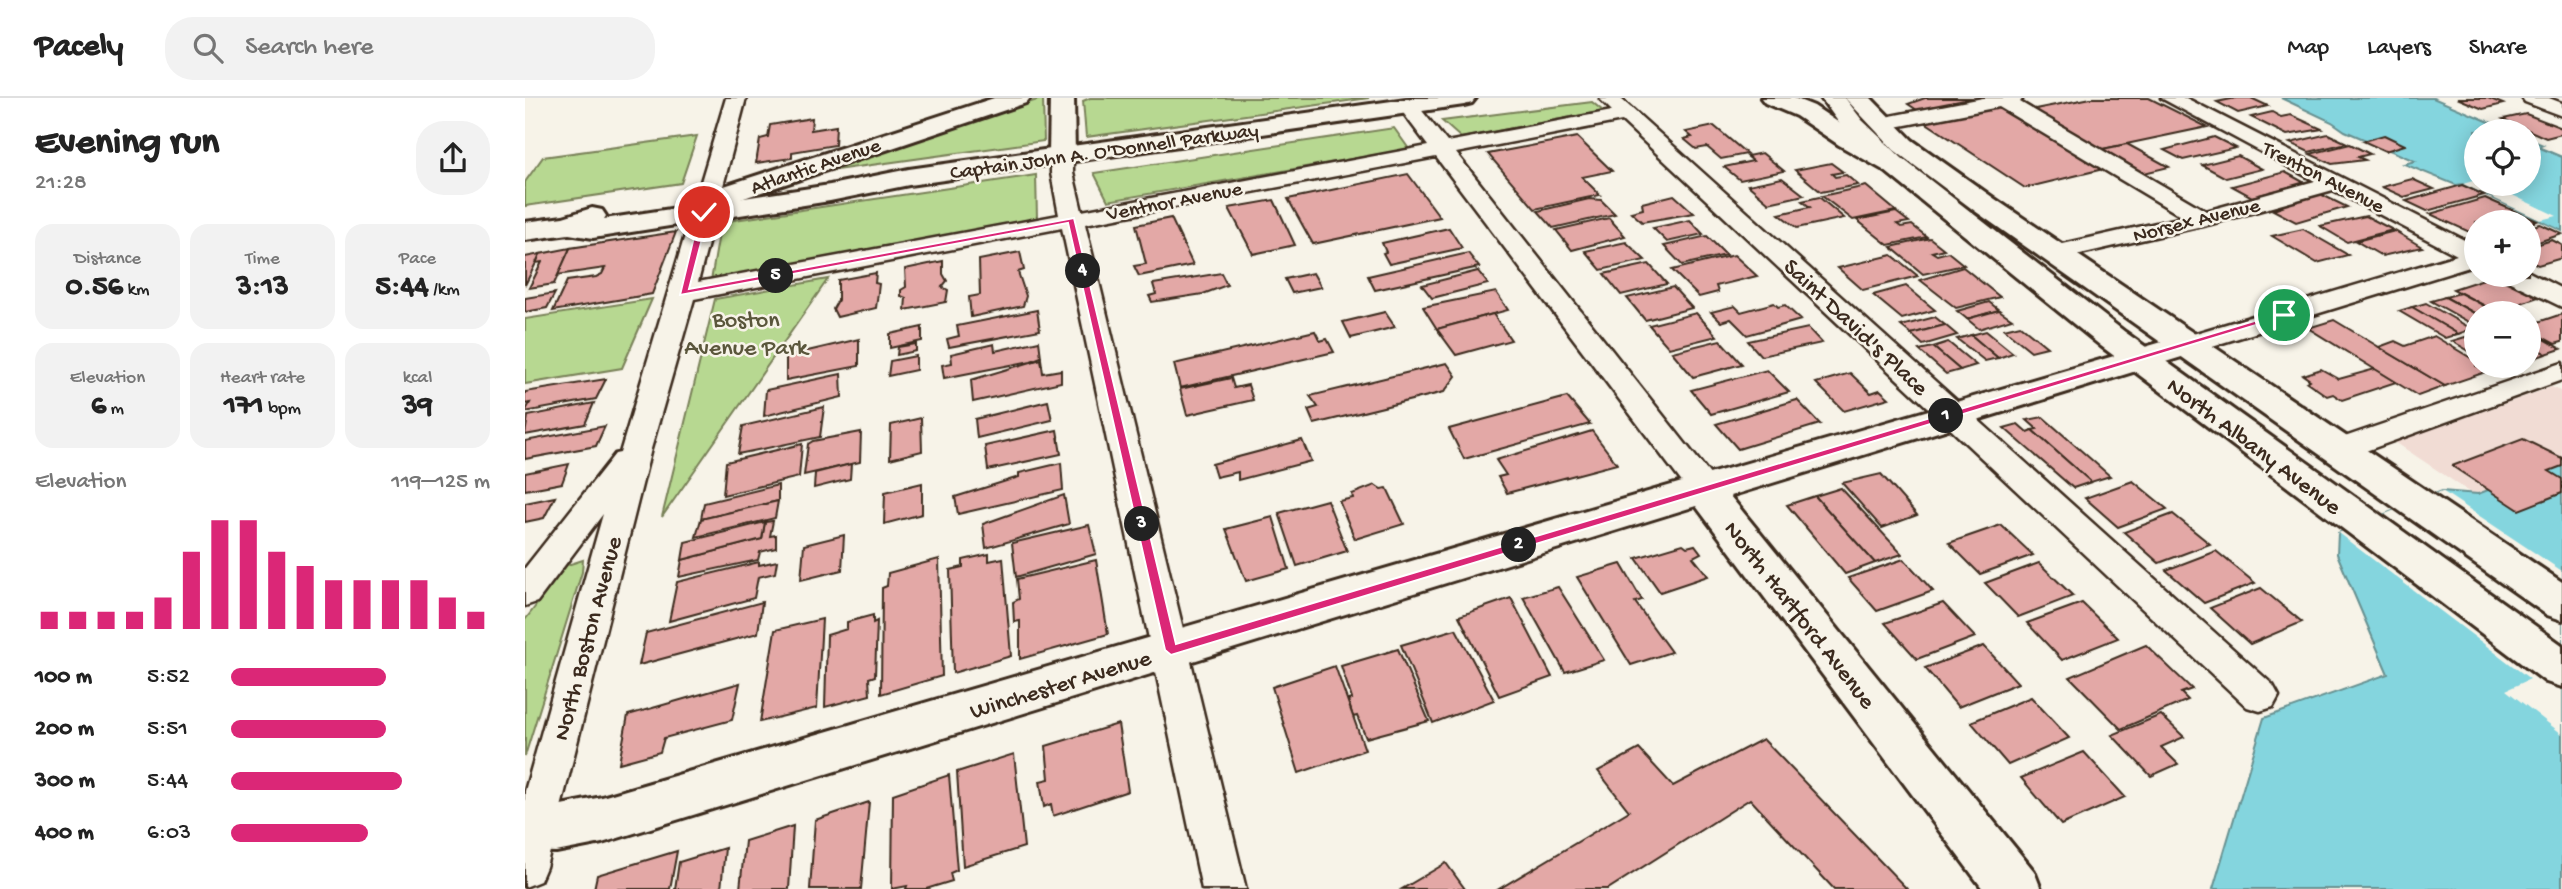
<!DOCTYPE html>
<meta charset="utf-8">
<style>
:root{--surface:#fff;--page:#f2f2f2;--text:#222;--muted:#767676;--line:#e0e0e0;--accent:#db2777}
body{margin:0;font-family:"Gochi Hand",sans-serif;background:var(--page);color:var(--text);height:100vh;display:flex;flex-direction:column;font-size:26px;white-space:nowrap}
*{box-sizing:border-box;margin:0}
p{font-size:23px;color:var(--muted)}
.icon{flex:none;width:38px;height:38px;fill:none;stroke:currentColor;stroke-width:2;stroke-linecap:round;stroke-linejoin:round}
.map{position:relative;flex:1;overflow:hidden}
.side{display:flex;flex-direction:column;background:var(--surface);width:525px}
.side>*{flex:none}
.controls{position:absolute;left:1939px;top:21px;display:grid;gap:14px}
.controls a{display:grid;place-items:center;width:77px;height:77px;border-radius:50%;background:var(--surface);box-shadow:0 4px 18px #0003;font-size:35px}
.pin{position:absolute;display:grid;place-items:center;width:60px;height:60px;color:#fff;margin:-30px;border:4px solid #fff;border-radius:50%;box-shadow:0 2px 7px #0007}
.km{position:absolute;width:35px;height:35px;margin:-18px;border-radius:50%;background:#222;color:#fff;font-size:19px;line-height:35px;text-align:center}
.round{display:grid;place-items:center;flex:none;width:74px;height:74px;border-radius:28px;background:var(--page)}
.headline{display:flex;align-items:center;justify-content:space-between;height:119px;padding:0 35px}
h1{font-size:38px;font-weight:800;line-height:52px}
.figures{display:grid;grid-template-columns:repeat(3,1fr);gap:10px;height:119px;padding:7px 35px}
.figures div{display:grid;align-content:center;border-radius:18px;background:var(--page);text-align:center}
.figures b{font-size:30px;font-weight:800}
.figures small{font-size:19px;font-weight:400}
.figures p{font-size:19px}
.chart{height:196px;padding:14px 35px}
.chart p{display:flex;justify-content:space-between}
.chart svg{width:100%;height:126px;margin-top:7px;stroke:var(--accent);stroke-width:6}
ul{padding:0 35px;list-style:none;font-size:23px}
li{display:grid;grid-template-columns:112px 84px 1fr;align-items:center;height:52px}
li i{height:18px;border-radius:9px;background:var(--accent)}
header{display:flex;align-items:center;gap:42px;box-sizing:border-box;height:98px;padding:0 35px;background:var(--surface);border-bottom:2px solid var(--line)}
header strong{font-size:33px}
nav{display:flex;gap:38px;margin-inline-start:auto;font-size:24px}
.search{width:490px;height:63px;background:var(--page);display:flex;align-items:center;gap:18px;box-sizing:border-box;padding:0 24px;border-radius:28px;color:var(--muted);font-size:26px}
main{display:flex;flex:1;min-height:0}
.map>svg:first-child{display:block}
.built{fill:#f1dcd4}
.green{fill:#b7d891;stroke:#798158;stroke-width:2}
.water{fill:#84d5de;stroke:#679191;stroke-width:2}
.pier{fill:#f7f3e8}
.building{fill:#e3a8a6;stroke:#3b2a1e;stroke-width:2}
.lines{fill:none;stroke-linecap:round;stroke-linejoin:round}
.minor-casing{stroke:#3b2a1e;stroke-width:5}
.tertiary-casing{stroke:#3b2a1e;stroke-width:6}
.primary-casing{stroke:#3b2a1e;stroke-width:6}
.trunk-casing{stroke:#3b2a1e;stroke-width:6}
.minor{fill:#f7f3e8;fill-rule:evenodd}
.tertiary{fill:#f7f3e8;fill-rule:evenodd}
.primary{fill:#f7f3e8;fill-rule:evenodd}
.trunk{fill:#f7f3e8;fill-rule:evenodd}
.route{fill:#db2777;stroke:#fff;stroke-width:2}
.labels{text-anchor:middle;stroke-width:5;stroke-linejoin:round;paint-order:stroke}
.far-street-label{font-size:21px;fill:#3b2a1e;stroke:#f7f3e8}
.park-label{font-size:24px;fill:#5a563b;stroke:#f7f3e8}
.street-label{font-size:24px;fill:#3b2a1e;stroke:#f7f3e8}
</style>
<header>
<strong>Pacely</strong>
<div class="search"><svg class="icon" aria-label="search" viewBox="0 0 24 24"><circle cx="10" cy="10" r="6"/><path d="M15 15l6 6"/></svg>Search here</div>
<nav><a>Map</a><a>Layers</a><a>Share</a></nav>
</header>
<main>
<section class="side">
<div class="headline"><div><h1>Evening run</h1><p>21:28</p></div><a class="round"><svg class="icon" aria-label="share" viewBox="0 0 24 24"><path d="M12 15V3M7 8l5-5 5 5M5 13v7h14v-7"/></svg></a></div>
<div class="figures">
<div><p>Distance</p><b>0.56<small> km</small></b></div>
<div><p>Time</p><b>3:13</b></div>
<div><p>Pace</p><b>5:44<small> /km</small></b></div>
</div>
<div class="figures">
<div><p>Elevation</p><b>6<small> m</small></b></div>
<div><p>Heart rate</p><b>171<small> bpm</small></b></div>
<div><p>kcal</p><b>39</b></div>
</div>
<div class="chart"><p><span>Elevation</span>119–125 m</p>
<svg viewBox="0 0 160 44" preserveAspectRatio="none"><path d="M5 44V38M15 44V38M25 44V38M35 44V38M45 44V33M55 44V17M65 44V6M75 44V6M85 44V17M95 44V22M105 44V27M115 44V27M125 44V27M135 44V27M145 44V33M155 44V38"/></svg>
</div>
<ul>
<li><b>100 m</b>5:52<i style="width:60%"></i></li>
<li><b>200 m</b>5:51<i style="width:60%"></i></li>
<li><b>300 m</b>5:44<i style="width:66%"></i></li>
<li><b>400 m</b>6:03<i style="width:53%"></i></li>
</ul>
</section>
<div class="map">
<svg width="2037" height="791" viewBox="0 0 2037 791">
<rect width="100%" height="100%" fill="#f7f3e8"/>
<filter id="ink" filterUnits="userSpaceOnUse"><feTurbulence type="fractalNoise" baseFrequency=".0143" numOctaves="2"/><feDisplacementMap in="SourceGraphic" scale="14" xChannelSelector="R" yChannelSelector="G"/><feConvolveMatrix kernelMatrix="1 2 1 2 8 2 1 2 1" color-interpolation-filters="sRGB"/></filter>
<g filter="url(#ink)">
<polygon class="built" points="2027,289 2037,294 2037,400 1985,421 1870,344"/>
<g class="green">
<polygon points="518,0 519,43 303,73 305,71"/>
<polygon points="565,0 844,0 561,39 558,3"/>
<polygon points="1067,4 1078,13 936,40 917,23"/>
<polygon points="869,30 884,51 583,103 569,75"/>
<polygon points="172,38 156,85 0,108 0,84 18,59"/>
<polygon points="511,77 512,120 186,183 196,124"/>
<polygon points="303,181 137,419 190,201"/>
<polygon points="127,201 97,270 0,286 0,221"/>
<polygon points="58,462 57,474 0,658 0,522 42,467"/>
</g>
<g class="water">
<polygon points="1756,0 1908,0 1986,33 1951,33 1951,86 2004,86 2004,41 2018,47 2013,49 2037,59 2037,133 1938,86 1931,87 1879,66 1890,63 1820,33 1807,24"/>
<polygon points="2037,363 2037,791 1688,791 1739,620 1863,576 1812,456 1813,435 1917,393 1953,396"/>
</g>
<g class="pier">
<polygon points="1951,82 1951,86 1983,95 2032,118 2015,122 1938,86"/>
<polygon points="1917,393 2037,473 2037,636 1981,592 2005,581 1813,435"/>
</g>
<g class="building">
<polygon points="1400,0 1447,0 1451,3 1433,7 1428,4 1423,9 1395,14 1383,6"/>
<polygon points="1566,0 1624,0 1682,29 1573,52 1505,12"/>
<polygon points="1711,0 1726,0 1743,8 1713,15 1692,4"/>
<polygon points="1932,0 1963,0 1978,6 1958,11"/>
<polygon points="1477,8 1582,70 1500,90 1400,24"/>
<polygon points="1747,14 1756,19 1766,17 1797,31 1762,37 1726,19"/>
<polygon points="2001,16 2037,30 2037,36 2021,40 1978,21"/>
<polygon points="287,20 286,32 311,28 310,47 267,54 267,60 231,65 235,41 243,39 245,27"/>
<polygon points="1189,28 1222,56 1196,61 1182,49 1171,51 1159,41 1167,39 1161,34"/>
<polygon points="1803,36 1822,45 1784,54 1765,45"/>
<polygon points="1859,37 1880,47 1860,53 1838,43"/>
<polygon points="1052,39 1087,73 1057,79 1075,97 1010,111 963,56"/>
<polygon points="1689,39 1711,50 1658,62 1639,52"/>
<polygon points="1602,46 1644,69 1615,76 1573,52"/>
<polygon points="1825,46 1845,56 1833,59 1840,62 1807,66 1785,56"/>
<polygon points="1237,55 1259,73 1215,82 1199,69 1228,63 1222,58"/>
<polygon points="1713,58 1737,71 1701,80 1677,67"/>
<polygon points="1306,65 1318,74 1307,76 1310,79 1321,77 1333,87 1296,94 1270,72"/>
<polygon points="1760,74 1780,85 1727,99 1707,88"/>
<polygon points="883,76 915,119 788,146 763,101"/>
<polygon points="1257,80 1279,97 1244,105 1223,87"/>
<polygon points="1887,81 1909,91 1879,99 1857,89"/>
<polygon points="1937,87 1959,97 1902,113 1881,103"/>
<polygon points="1341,88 1371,113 1328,122 1297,98"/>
<polygon points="1787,92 1822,109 1771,124 1748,112 1757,109 1746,104"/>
<polygon points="1149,97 1169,115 1117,124 1106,114 1118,111 1117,105"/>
<polygon points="1294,99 1319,120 1272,130 1254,116 1285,109 1277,103"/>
<polygon points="1960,100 2012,123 2004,126 1951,124 1951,137 1905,116"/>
<polygon points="1064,101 1076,102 1090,116 1028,130 1013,113"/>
<polygon points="749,102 770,147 728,156 704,110"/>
<polygon points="1371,114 1384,124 1372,126 1376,129 1387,127 1402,139 1363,147 1332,122"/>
<polygon points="1841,118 1868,132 1822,144 1795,128"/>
<polygon points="646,120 668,167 614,178 609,168 621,166 611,127"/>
<polygon points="1084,120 1100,138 1047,152 1031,132"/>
<polygon points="1165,122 1178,136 1142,144 1128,130"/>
<polygon points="2015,126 2037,136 2004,147 2004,129"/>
<polygon points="924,130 937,150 864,166 858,155 861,154 857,145"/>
<polygon points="1778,131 1823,157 1792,165 1747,138"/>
<polygon points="1870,133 1897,149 1857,158 1831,143"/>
<polygon points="151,134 127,196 28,213 42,183 71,179 77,176 80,170 32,177 45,150"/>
<polygon points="1182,138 1201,157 1157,167 1139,148"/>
<polygon points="1405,140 1419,151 1407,154 1412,157 1423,154 1439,167 1398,176 1366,149"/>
<polygon points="2027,142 2037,147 2037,160 2013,167 2004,162 2004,149"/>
<polygon points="1101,144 1120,162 1076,172 1060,153"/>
<polygon points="45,150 29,186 4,190 17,164 11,165 15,156"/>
<polygon points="495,154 499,172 493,174 501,198 498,208 446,219 444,199 455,197 454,162"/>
<polygon points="943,155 954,169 850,192 843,178"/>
<polygon points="15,156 11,165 0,187 0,159"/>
<polygon points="1209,157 1232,178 1191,188 1193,194 1174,199 1147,172"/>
<polygon points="1367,157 1393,178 1338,192 1313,170"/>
<polygon points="418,163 418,176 422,183 417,189 423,192 421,204 380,212 381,200 376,198 376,192 381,189 380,171"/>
<polygon points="1124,166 1142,186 1096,197 1079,176"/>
<polygon points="1438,169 1475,199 1431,210 1395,182"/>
<polygon points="953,173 963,186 907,200 897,187"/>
<polygon points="351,175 350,185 354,186 351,210 312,219 308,211 313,202 313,182"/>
<polygon points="696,175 702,187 678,196 627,204 624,198 631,196 628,186"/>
<polygon points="788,175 796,189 767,195 760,181"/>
<polygon points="1971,177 2013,199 1971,214 1928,191"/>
<polygon points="1381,188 1410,212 1377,221 1348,197"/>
<polygon points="1148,189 1167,210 1120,222 1102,200"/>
<polygon points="971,194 983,212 912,231 898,209"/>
<polygon points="30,195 22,210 0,214 0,200"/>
<polygon points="1935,195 1973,215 1951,216 1920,199"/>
<polygon points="1920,199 1951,216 1951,228 1906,203"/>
<polygon points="1464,204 1474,212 1442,221 1432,213"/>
<polygon points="1249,205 1253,209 1260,207 1276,222 1222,237 1206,221 1196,224 1186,214 1210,208 1216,214"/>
<polygon points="1901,205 1947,231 1933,236 1887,209"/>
<polygon points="1887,209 1933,236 1920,240 1874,213"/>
<polygon points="512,212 515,232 424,249 422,241 434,238 432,228"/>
<polygon points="1474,212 1487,221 1454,231 1442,221"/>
<polygon points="860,214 870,229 826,240 818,224"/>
<polygon points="1171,215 1192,238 1144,250 1124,227"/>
<polygon points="968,216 986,242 931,257 912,231"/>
<polygon points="2037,216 2037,244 2030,246 2004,232 2004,227"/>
<polygon points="1410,219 1420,227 1386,236 1376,228"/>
<polygon points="1809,222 1854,249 1920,288 1893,298 1783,230"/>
<polygon points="1420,227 1432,237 1398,247 1386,236"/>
<polygon points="1495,227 1522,249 1506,253 1479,231"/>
<polygon points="397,229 397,243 365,250 365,236"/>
<polygon points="1283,230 1297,245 1236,258 1223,243"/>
<polygon points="790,233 795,243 802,241 809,254 655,290 649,266"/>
<polygon points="1461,233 1488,255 1473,260 1446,237"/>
<polygon points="2004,233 2036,251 2021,256 2004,246"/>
<polygon points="1446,237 1473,260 1460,263 1432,241"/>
<polygon points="1909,238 1951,263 1951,268 1967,272 1920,288 1854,249 1870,243 1880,248"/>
<polygon points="1940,239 1951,245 1951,257 1927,243"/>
<polygon points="334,241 334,268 261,282 261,258"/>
<polygon points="1195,242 1217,266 1168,279 1147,254"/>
<polygon points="514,243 516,259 506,263 419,280 417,267 427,265 426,256 469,246 470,253"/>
<polygon points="1423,244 1451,267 1435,272 1408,249"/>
<polygon points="391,246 391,253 372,257 373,249"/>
<polygon points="2004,246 2021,256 2007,261 2004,259"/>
<polygon points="1408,249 1435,272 1421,276 1394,252"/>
<polygon points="391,258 391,272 363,278 365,263"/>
<polygon points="516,261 518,275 536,272 536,284 448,304 446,282"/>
<polygon points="922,265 931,278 919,294 789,326 783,312 793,309 785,298"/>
<polygon points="1796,271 1814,281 1850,271 1871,284 1817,302 1808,296 1802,298 1782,284 1785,282 1778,277"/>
<polygon points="1242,272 1264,294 1186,316 1166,292"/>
<polygon points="1325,275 1346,295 1355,292 1364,300 1319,313 1291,285"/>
<polygon points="316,276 317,299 239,318 241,292"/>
<polygon points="706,280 709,290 723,287 728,302 662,317 655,291"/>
<polygon points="81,281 71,301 0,314 5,305 0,306 0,294"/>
<polygon points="1042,299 1065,326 939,361 924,331"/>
<polygon points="1272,302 1295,326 1213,351 1191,326"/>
<polygon points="523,303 527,322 452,340 450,321"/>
<polygon points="69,305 60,326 0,337 3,318"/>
<polygon points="299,309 295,339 213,356 218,328"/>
<polygon points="1518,319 1585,378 1566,384 1507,332 1512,331 1502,322"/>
<polygon points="396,320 397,353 365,361 366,327"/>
<polygon points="1493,326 1502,334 1507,332 1566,384 1548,390 1479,330"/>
<polygon points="80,328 71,348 0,361 0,343"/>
<polygon points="532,332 536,356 463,372 460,348"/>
<polygon points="1067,333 1092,366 982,395 973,379 981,377 971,362"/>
<polygon points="336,334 335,364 279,377 283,346 288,343"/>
<polygon points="1998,341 2037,360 2037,368 2024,373 2037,381 2037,395 1994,412 1927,368"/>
<polygon points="777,342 786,363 713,382 713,374 691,379 687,366"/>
<polygon points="277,346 274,379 198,397 201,364"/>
<polygon points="536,365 538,392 433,416 430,399 494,379 494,375"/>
<polygon points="44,366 37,385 0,392 0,375"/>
<polygon points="326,366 325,381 289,390 290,375"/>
<polygon points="1356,376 1392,417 1357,430 1317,385"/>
<polygon points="1608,383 1642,411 1593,429 1560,400"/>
<polygon points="397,385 397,416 359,426 360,394"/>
<polygon points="253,387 253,403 176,421 179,405"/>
<polygon points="850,387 856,391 862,390 879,426 830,441 814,403 828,400 827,396"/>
<polygon points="1316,390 1377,456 1350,465 1290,398"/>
<polygon points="539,397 544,426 461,450 458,426"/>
<polygon points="1290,398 1350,465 1320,476 1262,407"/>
<polygon points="30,399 19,420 0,424 0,405"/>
<polygon points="802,402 822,453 772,468 754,415"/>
<polygon points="253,403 250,420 171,439 176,421"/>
<polygon points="1648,416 1685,446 1634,465 1599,434"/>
<polygon points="748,419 764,471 721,483 701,431"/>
<polygon points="248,423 245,438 251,437 251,450 235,454 233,462 154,479 157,462 237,441 240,424"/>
<polygon points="240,424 237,441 157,462 160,444"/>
<polygon points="564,427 571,456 491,479 487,445"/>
<polygon points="1476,427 1508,457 1455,476 1424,445"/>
<polygon points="319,437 317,472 276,482 279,447"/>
<polygon points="1158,446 1162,449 1170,447 1176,455 1168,459 1183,478 1135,494 1111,460"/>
<polygon points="1691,453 1730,485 1679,505 1641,472"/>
<polygon points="464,456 464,463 478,460 486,558 428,575 425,472 438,469 438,462"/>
<polygon points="414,461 417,578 356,596 357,490 362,488 363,475"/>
<polygon points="1379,461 1408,493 1352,513 1323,480"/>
<polygon points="571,462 583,536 495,561 495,523 489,524 488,504 494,501 492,481"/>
<polygon points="252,463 250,475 233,479 229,500 144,523 152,484 234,464 234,467"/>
<polygon points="1514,465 1548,498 1493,519 1460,485"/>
<polygon points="1096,466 1117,502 1110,504 1146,554 1106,567 1052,479"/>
<polygon points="1033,489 1079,562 1040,574 998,499"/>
<polygon points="1736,490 1777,524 1725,546 1685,510"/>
<polygon points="986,500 1027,579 974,598 934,518"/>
<polygon points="237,504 233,535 114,567 121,535"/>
<polygon points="1418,505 1450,539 1392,561 1360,525"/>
<polygon points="1557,505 1593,540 1537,562 1502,525"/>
<polygon points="348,517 348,525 352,523 350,578 344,580 345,597 300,609 302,537 322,531 322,524"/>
<polygon points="297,521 292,610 235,624 250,532"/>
<polygon points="931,531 969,602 908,625 876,547"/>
<polygon points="1621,547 1667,591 1656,595 1663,602 1596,631 1545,579"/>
<polygon points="1459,548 1493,585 1433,609 1400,570"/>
<polygon points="873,551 904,623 841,640 832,618 828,619 823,602 827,601 816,568"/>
<polygon points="810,568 840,652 774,675 747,589"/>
<polygon points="215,585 207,622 139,640 135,654 94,665 103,617"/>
<polygon points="1506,599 1544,640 1483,667 1446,624"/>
<polygon points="1636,617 1659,639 1636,649 1653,666 1626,678 1587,637"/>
<polygon points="593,626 603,693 528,718 526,706 519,709 515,683 524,681 521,648"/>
<polygon points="1238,641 1382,791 1309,791 1225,701 1083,791 974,791 1104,713 1073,673 1114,651 1148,688"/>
<polygon points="1559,654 1600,699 1536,727 1496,680"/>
<polygon points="489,656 499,749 438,768 432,674"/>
<polygon points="424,677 432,772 425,775 427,783 401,791 381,791 382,788 367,791 368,696"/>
<polygon points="344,704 336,791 285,791 290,722"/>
<polygon points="268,728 264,791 215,791 220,743"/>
<polygon points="200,750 196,791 150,791 154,764"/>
<polygon points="152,753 145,791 69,791 72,777"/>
<polygon points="921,765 940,791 877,791"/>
</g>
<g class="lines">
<defs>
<g id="minor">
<polygon points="201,0 221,0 173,184 534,117 526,75 526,58 537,52 548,58 548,75 557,113 903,48 873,8 883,2 890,4 922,44 1087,13 1075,1 1095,0 1748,587 1754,598 1748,609 1735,613 1722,609 1097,23 931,55 1190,383 1195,391 1190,399 1179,402 1168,399 911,59 560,126 721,791 677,791 537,130 169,201 126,351 21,769 15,783 0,789 0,693 78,416 12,504 0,508 0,470 90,356 95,355"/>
<polygon points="1458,0 1498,0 1495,4 1681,113 1790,83 1636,0 1661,0 1951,148 1951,167 1671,253 1651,253 1647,247 1651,241 1932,157 1808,92 1686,126 1529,162 1520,160 1517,155 1520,150 1658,119 1474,9 1355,32 1345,26 1355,20"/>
<polygon points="1997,0 2024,0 2037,5 2037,18 2000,4"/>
<polygon points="2004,174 2037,191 2037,209 1981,182 1978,177 2004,177"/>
<polygon points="2037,265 2037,282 1824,359 1813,362 1802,359 1798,352 1802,345"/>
</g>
<polygon id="tertiary" points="1661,237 1673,240 1678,247 1673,254 1205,398 1509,773 1516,791 1458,791 1171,408 77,745 31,754 0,753 0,707 31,708 77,699"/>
<g id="primary">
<polygon points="469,0 505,0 501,5 213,102 193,102 189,96 193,90"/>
<polygon points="525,0 549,0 550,58 546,64 528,64 524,58"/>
<polygon points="1296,0 1320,0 1337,22 1378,61 1382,67 1378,73 1360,73 1319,32"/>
</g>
<g id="trunk">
<polygon points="888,0 951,0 947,5 939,7 384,87 305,103 68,140 44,136 0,142 0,124 38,119 67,110 77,112 81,118 79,121 305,87 384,71"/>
<polygon points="1236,0 1269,0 1289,8 1332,37 1378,61 1600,234 2037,547 2037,589 2021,584 1576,248 1360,73 1314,47 1271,18 1240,5"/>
<polygon points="1320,0 1346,0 1387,42 1470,101 2037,484 2037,522 2022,517 1450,113 1369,52"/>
</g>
</defs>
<use href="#minor" class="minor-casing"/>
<use href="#tertiary" class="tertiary-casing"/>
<use href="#primary" class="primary-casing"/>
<use href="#trunk" class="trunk-casing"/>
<use href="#minor" class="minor"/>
<use href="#tertiary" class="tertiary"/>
<use href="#primary" class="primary"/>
<use href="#trunk" class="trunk"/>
</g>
</g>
<polygon class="route" points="179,112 184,114 164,191 549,120 651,546 1756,215 1764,217 646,557 640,552 543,125 155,197 175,114"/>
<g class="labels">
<g class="far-street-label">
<text transform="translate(579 52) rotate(-8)" y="7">Captain John A. O'Donnell Parkway</text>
<text transform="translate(290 67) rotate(-19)" y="7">Atlantic Avenue</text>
<text transform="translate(1799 78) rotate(27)" y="7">Trenton Avenue</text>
<text transform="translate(649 102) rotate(-11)" y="7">Ventnor Avenue</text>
<text transform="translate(1671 121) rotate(-14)" y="7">Norsex Avenue</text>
</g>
<g class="park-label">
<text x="221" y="228">Boston<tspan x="221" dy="28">Avenue Park</tspan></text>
</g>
<g class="street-label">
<text transform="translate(1332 228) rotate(43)" y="8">Saint David's Place</text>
<text transform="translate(1730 347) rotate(37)" y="8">North Albany Avenue</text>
<text transform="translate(1276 516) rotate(52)" y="8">North Hartford Avenue</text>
<text transform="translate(61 540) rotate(-75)" y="8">North Boston Avenue</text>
<text transform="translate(535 585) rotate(-17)" y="8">Winchester Avenue</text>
</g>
</g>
</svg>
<div class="controls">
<a><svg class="icon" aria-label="locate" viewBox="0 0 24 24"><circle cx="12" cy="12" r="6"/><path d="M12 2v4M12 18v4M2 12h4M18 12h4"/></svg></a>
<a>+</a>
<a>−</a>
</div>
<div class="pin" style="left:1759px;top:217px;background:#1e9e55"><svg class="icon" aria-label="arrive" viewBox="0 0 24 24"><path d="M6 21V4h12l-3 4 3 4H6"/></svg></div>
<div class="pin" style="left:179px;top:114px;background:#d93025"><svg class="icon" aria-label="check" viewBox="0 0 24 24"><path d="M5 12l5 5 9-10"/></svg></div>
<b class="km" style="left:1421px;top:318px">1</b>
<b class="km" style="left:994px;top:447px">2</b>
<b class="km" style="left:617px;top:426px">3</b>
<b class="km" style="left:558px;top:173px">4</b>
<b class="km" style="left:251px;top:178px">5</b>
</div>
</main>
